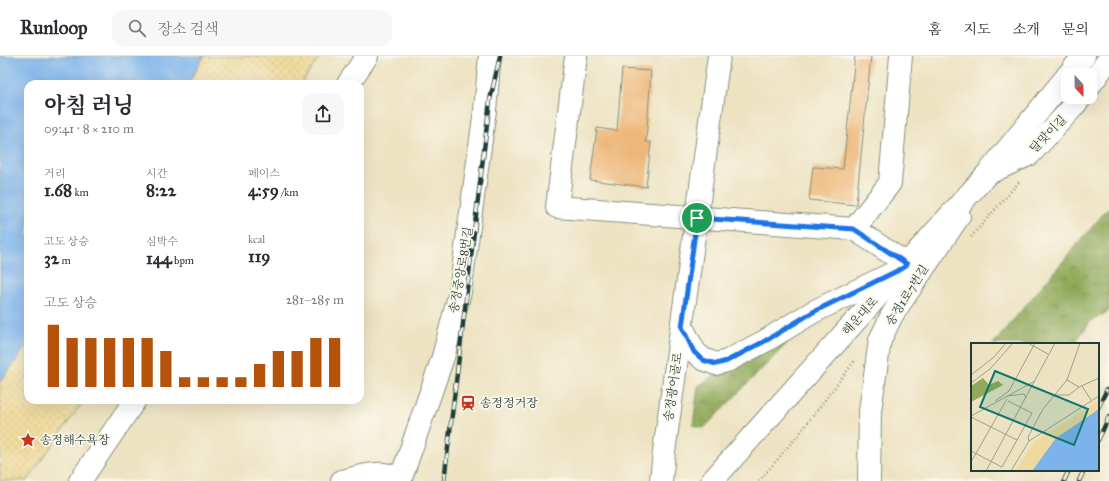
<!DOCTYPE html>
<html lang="ko">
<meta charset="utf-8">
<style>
:root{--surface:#fff;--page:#f7f7f7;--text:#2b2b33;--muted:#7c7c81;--line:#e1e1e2;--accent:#b45309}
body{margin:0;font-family:"IM FELL Great Primer","Noto Serif KR",serif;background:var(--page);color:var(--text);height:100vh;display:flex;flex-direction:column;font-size:15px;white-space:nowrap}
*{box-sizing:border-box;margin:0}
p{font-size:13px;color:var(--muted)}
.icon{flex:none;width:22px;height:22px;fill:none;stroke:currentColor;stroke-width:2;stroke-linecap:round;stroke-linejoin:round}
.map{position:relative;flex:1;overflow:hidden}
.drawer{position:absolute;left:24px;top:24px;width:340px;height:324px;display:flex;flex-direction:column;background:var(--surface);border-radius:12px;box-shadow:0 4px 16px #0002}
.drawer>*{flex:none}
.needle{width:26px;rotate:158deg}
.buttons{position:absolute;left:1061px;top:12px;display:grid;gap:8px}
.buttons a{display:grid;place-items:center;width:36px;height:36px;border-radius:8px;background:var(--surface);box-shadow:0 4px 16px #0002;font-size:20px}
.pin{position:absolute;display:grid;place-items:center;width:34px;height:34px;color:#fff;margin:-17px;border:2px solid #fff;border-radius:50%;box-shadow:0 1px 4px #0007}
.round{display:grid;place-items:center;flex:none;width:42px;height:42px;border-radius:12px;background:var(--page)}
.overview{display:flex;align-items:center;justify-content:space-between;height:68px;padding:0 20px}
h1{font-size:22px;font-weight:700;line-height:30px}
.figures{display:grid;grid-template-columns:repeat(3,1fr);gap:6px;height:68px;padding:4px 20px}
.figures div{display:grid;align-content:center}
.figures b{font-size:17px;font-weight:700}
.figures small{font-size:11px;font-weight:400}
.figures p{font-size:11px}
.chart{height:112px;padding:8px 20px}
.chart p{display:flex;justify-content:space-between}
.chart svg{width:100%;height:72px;margin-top:4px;stroke:var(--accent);stroke-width:6}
header{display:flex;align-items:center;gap:24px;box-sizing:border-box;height:56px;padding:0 20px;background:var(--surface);border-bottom:1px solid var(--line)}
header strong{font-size:19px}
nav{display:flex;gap:22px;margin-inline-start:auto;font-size:14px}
.search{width:280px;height:36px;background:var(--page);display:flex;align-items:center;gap:10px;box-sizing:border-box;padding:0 14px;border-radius:12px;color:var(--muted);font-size:15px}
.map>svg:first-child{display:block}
.forest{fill:url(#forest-crowns);stroke:#587347}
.sand{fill:url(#sand-dots);stroke:#868c69}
.water{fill:#7cb3eb;stroke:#4e7890}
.building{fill:#edb779}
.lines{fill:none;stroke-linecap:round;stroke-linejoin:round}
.minor-casing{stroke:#86907b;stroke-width:24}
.tertiary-casing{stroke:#86907b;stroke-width:24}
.secondary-casing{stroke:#86907b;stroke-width:24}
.path{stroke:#86907b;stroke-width:2.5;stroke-dasharray:1 3;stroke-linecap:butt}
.minor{stroke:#fff;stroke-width:22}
.tertiary{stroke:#fff;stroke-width:22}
.secondary{stroke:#fff;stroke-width:22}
.rail-casing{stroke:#1f3d34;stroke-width:4.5}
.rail{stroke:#fbf7ec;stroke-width:3;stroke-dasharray:9;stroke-linecap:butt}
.route-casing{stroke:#fff;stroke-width:8}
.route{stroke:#1a73e8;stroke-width:5}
.labels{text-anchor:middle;stroke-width:3.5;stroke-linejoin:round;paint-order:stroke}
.street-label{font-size:12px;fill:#1f3d34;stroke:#fbf7ec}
.poi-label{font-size:12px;fill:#1f3d34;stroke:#fbf7ec;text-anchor:start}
.inset-road{fill:none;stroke:#9ba189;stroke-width:1}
.view{fill:#0f766e;fill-opacity:0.15;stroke:#0f766e;stroke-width:2}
.inset-edge{fill:none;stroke:#1f3d34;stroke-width:2}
</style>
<header>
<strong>Runloop</strong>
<div class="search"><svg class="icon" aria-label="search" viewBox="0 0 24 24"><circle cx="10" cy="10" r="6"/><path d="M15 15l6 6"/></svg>장소 검색</div>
<nav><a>홈</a><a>지도</a><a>소개</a><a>문의</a></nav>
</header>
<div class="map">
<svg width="1109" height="425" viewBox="0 0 1109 425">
<defs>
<pattern id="forest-crowns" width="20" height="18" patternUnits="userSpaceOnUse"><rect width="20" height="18" fill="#90a95a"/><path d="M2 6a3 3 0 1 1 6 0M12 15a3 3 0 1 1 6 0" fill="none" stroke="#758b4b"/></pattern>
<pattern id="sand-dots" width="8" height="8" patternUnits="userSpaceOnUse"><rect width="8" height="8" fill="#eeda9e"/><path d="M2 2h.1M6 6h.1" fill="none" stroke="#ccbc89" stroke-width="1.8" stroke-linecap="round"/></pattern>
</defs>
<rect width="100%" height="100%" fill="#fbf7ec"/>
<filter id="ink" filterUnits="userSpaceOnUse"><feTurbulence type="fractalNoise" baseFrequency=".025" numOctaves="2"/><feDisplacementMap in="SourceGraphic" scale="8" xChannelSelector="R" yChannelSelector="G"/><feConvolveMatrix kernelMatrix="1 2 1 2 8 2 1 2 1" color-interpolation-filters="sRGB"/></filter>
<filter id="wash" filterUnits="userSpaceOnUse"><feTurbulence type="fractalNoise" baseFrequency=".012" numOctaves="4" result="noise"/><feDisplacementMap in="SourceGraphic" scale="16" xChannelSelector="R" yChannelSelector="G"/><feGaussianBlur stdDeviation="0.9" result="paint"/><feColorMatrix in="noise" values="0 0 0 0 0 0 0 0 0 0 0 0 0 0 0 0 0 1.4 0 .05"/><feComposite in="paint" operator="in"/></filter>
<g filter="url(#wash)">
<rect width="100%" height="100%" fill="#ede3c2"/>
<g class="forest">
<polygon points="1109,151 1109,255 1090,266 1074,288 993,288"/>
<polygon points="789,280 791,283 704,372 693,369 698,330 721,315"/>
</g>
<g class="sand">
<polygon points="204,0 320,0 301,28 188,28"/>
<polygon points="28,288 28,344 84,344 27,425 0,425 0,326"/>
</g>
<polygon class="water" points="0,0 204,0 188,28 28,28 28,288 0,326"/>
<g id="blocks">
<g class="building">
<polygon points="855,0 871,0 856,149 809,144 813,111 843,113"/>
<polygon points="622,13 651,15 646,86 651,86 646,131 590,124 597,72 617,75"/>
</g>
</g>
</g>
<g filter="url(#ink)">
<use href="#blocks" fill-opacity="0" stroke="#86907b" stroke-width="1"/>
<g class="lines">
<defs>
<g id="minor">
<polyline points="576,0 557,151 854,173"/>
<polyline points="901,0 890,127 854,173 907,208"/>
<path d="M342,425C366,419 377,414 401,422"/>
<polyline points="400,425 443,301 460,236 485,54 490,0"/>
<polyline points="869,425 870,355 880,284 892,259 959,160"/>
</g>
<g id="tertiary">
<polyline points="348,28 367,0"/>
<polyline points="80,425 135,344"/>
</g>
<g id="secondary">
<polyline points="1068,19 1084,0"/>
<polyline points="1090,29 1109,3"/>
<polyline points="993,115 1030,98 1073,51 1081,41"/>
<polyline points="682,271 695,296 703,303 716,308 727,305 765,285 813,256 893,217"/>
<polyline points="661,425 664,396 719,0"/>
<polyline points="712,425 988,117 1068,19"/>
</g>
</defs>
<use href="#minor" class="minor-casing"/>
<use href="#tertiary" class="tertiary-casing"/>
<use href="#secondary" class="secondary-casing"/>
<g class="path">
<polyline points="971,181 1019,126"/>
<polyline points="759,425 800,377 856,303"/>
</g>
<use href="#minor" class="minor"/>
<use href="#tertiary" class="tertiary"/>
<use href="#secondary" class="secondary"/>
<defs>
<g id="rail">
<polyline points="1098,352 1107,333"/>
<polyline points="1098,384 1109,361"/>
<polyline points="444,425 490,44 500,0"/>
<polyline points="1064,425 1069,414"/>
<polyline points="1079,425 1084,414"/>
</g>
</defs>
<use href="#rail" class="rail-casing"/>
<use href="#rail" class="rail"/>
</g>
</g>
<g class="lines" filter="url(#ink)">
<defs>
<polygon id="route" points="697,162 854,173 907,208 903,212 813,256 765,285 727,305 716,308 703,304 694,296 682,271"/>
</defs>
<use href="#route" class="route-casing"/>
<use href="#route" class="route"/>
</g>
<defs>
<symbol id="station-bare" viewBox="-9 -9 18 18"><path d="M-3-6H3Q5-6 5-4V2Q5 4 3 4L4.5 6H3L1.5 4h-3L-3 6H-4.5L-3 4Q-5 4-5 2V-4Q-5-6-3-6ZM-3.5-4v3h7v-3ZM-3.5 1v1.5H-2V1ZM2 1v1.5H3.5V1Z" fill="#c8321e" stroke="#fbf7ec" stroke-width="2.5" paint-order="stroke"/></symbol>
<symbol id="sight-bare" viewBox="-9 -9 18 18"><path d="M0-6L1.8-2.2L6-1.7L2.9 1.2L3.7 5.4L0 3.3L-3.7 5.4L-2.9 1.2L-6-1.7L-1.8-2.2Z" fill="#c8321e" stroke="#fbf7ec" stroke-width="2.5" paint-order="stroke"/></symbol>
</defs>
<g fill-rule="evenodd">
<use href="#station-bare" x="457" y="336" width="22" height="22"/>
<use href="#sight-bare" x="17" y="373" width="22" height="22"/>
</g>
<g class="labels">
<g class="street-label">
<text transform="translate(1048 78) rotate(-46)" y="4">달맞이길</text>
<text transform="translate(461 214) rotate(-80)" y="4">송정중앙로8번길</text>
<text transform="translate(907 239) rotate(-58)" y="4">송정1로7번길</text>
<text transform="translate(860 260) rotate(-48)" y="4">해운대로</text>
<text transform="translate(673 331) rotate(-82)" y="4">송정광어골로</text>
</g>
<g class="poi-label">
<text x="480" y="351">송정정거장</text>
<text x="40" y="388">송정해수욕장</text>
</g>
</g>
<g transform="translate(971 287)">
<rect width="128" height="128" fill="#ede3c2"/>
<path d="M12,35L18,42L27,38L32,42L0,59V43Z" fill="#90a95a"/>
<path d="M128,57V66L85,95L61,128H44L63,99Z" fill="#eeda9e"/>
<path d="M128,66V128H61L85,95Z" fill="#7cb3eb"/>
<path class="inset-road" d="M57,0L77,11M0,32L23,14L35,0M96,37L108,44L128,35M0,40L19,26L42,0M111,43L120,57M83,52H98L108,44M36,53L53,51L55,55M24,58L38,48L64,0M0,73L64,38M0,74L46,97M58,98L57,94L72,66L96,37L109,0M0,108L31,124L61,70L37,58M0,119L36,56M15,128L84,0M40,128L58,98L128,53"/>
<path class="view" d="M24,28L117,66L103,102L9,64Z"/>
<rect width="128" height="128" class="inset-edge"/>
</g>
</svg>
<div class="buttons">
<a><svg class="needle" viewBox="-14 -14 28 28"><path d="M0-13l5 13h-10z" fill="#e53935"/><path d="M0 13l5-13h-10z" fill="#7c7c81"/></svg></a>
</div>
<div class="pin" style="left:697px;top:162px;background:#1e9e55"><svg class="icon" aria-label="arrive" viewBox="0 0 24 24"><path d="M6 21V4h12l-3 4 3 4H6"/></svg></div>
<section class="drawer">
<div class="overview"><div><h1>아침 러닝</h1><p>09:41 · 8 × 210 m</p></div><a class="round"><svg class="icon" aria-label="share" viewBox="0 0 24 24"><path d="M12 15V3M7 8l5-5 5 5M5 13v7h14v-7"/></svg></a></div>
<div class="figures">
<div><p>거리</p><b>1.68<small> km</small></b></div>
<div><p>시간</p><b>8:22</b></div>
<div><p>페이스</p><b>4:59<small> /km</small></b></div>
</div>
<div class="figures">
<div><p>고도 상승</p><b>32<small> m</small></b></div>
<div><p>심박수</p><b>144<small> bpm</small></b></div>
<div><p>kcal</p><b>119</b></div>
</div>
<div class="chart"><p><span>고도 상승</span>281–285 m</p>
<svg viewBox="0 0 160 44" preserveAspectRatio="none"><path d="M5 44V6M15 44V14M25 44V14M35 44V14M45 44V14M55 44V14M65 44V22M75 44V38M85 44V38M95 44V38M105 44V38M115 44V30M125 44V22M135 44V22M145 44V14M155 44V14"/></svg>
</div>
</section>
</div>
